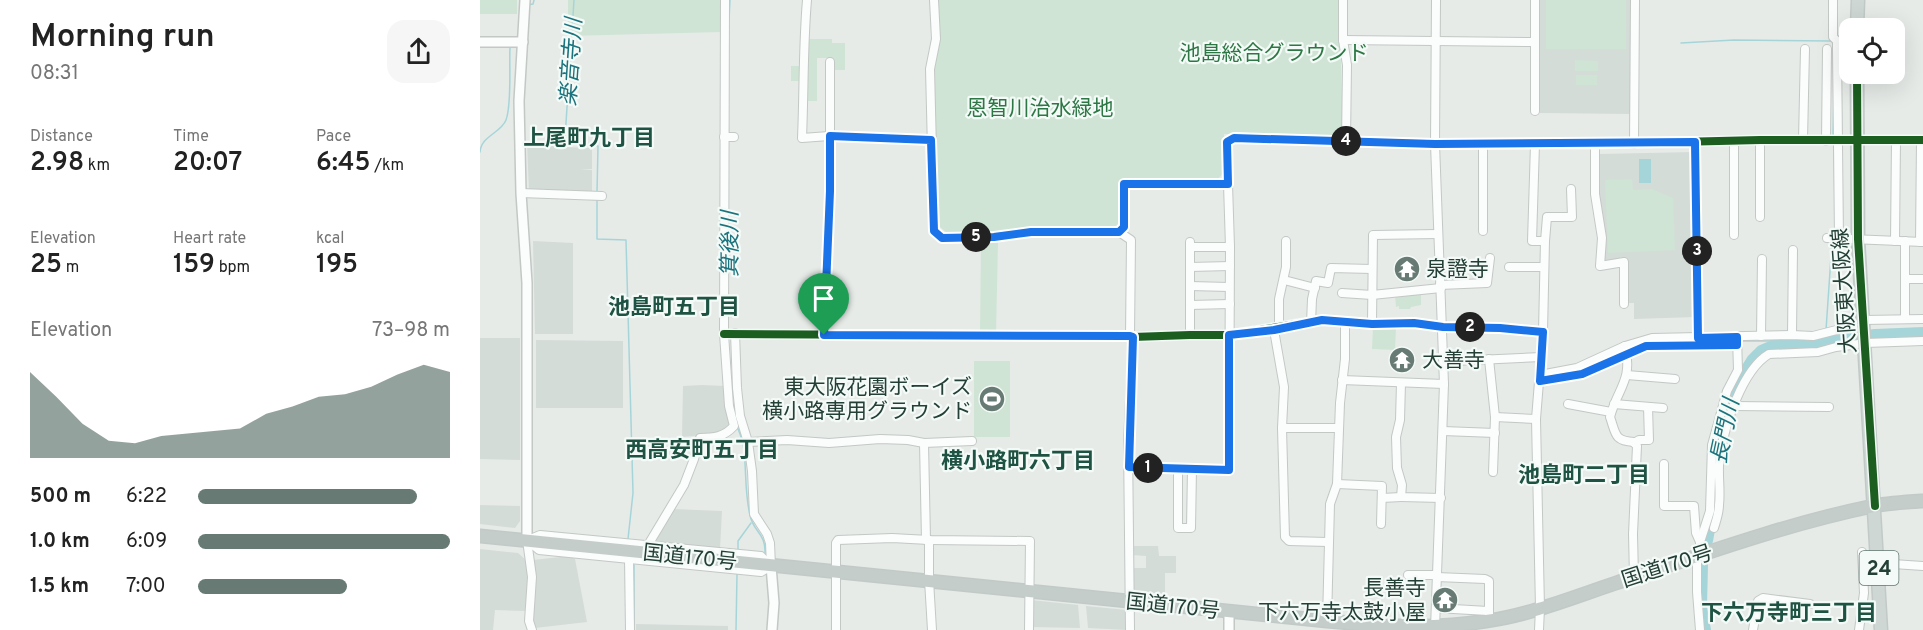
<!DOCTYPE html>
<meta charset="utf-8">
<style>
:root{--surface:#fff;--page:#f6f6f6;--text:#222;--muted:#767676;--accent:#677b74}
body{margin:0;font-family:Overpass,"Noto Sans JP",sans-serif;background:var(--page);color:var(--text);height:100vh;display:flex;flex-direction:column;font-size:22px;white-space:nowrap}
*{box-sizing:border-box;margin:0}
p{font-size:20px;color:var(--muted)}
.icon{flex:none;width:33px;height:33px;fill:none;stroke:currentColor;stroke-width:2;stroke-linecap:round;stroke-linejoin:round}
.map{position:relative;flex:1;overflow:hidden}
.panel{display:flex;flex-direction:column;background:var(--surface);width:480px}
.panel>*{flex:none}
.fabs{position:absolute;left:1359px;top:18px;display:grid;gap:12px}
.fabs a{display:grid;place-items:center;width:66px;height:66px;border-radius:12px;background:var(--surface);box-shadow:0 6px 24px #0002;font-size:30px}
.pin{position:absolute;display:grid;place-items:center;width:51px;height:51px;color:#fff;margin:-62px -26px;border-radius:50% 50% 50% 0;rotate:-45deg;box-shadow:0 0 6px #0007}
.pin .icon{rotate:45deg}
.km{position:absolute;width:30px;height:30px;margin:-15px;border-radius:50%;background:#222;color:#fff;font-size:16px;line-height:30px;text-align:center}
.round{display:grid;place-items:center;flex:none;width:63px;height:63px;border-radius:18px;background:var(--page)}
.head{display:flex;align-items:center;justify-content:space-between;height:102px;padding:0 30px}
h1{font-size:33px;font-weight:600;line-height:45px}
.metrics{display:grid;grid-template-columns:repeat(3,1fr);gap:9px;height:102px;padding:6px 30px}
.metrics div{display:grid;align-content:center}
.metrics b{font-size:26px;font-weight:600}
.metrics small{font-size:16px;font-weight:400}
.metrics p{font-size:16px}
.chart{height:168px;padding:12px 30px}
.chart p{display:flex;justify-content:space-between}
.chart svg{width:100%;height:108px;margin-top:6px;fill:var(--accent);opacity:.7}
ul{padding:0 30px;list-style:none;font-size:20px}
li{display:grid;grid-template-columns:96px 72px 1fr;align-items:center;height:45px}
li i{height:15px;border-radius:8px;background:var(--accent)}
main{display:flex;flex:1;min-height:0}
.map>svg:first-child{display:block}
.built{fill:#d4dcd8}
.green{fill:#cfe4d4}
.water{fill:#a6d5d9}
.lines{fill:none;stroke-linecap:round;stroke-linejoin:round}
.stream{stroke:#a6d5d9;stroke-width:1.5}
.river{stroke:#a6d5d9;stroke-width:10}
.minor-casing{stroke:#c3c8c5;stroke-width:10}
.tertiary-casing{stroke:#c3c8c5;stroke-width:12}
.primary-casing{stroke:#c2cac7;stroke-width:15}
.trunk-casing{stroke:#c2cac7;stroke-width:15}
.minor{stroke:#fbfcfc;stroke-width:8}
.tertiary{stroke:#fbfcfc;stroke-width:9}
.primary{stroke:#ced7d4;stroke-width:12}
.trunk{stroke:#c4cdca;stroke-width:12}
.cycleway-casing{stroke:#f4faf7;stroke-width:11}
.cycleway{stroke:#1b5e20;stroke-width:8}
.route-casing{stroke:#fff;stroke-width:12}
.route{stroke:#1a73e8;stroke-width:8}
.labels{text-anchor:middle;stroke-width:4.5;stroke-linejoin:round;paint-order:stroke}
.shield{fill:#f4faf7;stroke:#627770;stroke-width:1.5}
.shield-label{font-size:20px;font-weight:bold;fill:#233f36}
.park-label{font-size:21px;fill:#2c7744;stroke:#f4faf7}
.poi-label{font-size:21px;fill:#233f36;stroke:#f4faf7;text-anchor:start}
.street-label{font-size:21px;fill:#233f36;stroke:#f4faf7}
.water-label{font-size:22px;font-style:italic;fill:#1b737d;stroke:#f4faf7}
.neighbourhood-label{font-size:22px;font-weight:bold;fill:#1e5242;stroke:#f4faf7}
</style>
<main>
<section class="panel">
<div class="head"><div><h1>Morning run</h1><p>08:31</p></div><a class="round"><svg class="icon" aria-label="share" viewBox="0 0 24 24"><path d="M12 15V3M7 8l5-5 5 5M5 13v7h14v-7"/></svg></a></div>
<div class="metrics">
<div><p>Distance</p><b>2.98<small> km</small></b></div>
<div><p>Time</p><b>20:07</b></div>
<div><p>Pace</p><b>6:45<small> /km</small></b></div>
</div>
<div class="metrics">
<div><p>Elevation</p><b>25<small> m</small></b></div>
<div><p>Heart rate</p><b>159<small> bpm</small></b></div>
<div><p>kcal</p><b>195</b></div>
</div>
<div class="chart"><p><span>Elevation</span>73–98 m</p>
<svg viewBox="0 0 160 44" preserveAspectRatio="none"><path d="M0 44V9L10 19L20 30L30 37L40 38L50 35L60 34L70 33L80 32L90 26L100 23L110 19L120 18L130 15L140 10L150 6L160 9V44z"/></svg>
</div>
<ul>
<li><b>500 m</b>6:22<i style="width:87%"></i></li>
<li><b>1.0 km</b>6:09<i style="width:100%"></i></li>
<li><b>1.5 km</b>7:00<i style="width:59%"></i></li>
</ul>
</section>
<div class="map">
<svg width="1443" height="630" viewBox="0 0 1443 630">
<rect width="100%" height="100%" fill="#e6ebe8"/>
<g class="built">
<polygon points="1060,0 1151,0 1151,114 1060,113"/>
<polygon points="47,143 82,144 83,147 112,148 112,169 100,170 112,170 112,191 49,191"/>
<polygon points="1214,152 1216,317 1154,319 1154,303 1147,303 1146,258 1140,257 1140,260 1125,263 1123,261 1125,241 1119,189 1119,154"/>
<polygon points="53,241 93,243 93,334 55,334"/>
<polygon points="0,338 40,338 40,460 0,459"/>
<polygon points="56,340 143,341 143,408 56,408"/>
<polygon points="222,385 246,386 251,427 246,433 202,437 203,386"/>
<polygon points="0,505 40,506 40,521 35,528 0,524"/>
<polygon points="193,509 242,511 240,549 177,542 175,539"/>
<polygon points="652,546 678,546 679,556 696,556 696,573 685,573 685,594 653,591 653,568 666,568 666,556 652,555"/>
<polygon points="0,549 38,553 47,561 49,576 46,611 15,610 13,630 0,630"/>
<polygon points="89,556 95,559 107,622 55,628 53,620 53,560"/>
<polygon points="551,600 598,605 600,628 551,627"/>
<polygon points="606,606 647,610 647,630 608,628"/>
<polygon points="156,624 248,626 248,630 156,630"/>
</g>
<g class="green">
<rect x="0" y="0" width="37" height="14"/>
<polygon points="88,0 242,0 241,32 88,36"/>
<polygon points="457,0 859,0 863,131 860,137 744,134 744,172 737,180 640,180 640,221 633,229 551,229 515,233 466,232 460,227 454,112 454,74 458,44"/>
<rect x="1066" y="0" width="80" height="49"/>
<polygon points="328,39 352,39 352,43 365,43 365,70 352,70 352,58 337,58 337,101 326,101 326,81 311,81 311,66 328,66"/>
<polygon points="1095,60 1118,61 1118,71 1095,71"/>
<rect x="1096" y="75" width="21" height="10"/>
<polygon points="1152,179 1153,190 1172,189 1193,198 1195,250 1128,253 1125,180"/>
<polygon points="501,241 518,241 516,334 500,334"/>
<polygon points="941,292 941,305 931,307 930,309 919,309 919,306 916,307 915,294"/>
<polygon points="893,327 916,328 915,350 892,349"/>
<rect x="494" y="361" width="36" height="76"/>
</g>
<rect class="water" x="1159" y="159" width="12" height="24"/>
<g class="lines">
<g class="stream">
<polyline points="94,0 85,138 118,146 117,192"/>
<polyline points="47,5 53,4 54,0"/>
<polyline points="249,20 250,0"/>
<polyline points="1201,43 1254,40 1352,41"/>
<polyline points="1353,136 1354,93"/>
<polyline points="1354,144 1355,208"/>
<path d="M0,152C1,136 21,133 26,120C32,104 29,66 30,48"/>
<polyline points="117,200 117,239 146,240 153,493 148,539"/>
<polyline points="248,296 248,145"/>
<polyline points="1346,330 1352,242"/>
<polyline points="1261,341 1292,341 1295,344"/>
<path d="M257,426C259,432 262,438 263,444C267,467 264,491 270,515C273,532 286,533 285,553"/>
<polyline points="258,550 258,541 271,523"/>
<polyline points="154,626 154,565"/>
<polyline points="256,630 257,574"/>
</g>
<g class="river">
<polyline points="1228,541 1234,507 1235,453 1251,393 1272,359 1281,350 1295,344 1335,345 1345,340 1395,334 1443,332"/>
<polyline points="1223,565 1222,607 1226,630"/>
</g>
<defs>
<g id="minor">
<path d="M327,0C323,46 324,92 322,138L349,136L451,140"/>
<polyline points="454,0 456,39 450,69 454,231 462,238 514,237 551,232 639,232 651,240 650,336"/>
<polyline points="863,0 863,40 867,65 866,141"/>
<polyline points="1055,0 1055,111"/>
<polyline points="1353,0 1353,37 1357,41 1357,49 1359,239"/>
<polyline points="863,40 1055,42"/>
<polyline points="244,137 254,137"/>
<polyline points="1323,140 1325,49"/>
<polyline points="1254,141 1254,235"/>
<polyline points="1346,141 1347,49"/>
<polyline points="1215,142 1218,338"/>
<polyline points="1055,144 1052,241 1065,241 1063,332 1056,419 1060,608 1059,630"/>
<polyline points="1115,144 1115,194 1122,238 1120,266 1144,262 1144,304"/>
<polyline points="1154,144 1155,0"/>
<polyline points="41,193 122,196"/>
<polyline points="1280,217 1280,140"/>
<polyline points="1003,231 1003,144"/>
<polyline points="639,232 644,227 644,184 748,184 747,142 754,138 955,144 1115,144 1280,140 1443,140"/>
<polyline points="1347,238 1443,242"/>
<polyline points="1065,241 1067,217 1092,217 1091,189"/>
<polyline points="1415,241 1416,140"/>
<polyline points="1440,242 1441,140"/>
<polyline points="710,247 750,247"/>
<polyline points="710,267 750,266"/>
<polyline points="1029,267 1064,267"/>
<polyline points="1425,279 1443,279"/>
<polyline points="804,280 835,288"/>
<polyline points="960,285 1007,283 1010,258"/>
<polyline points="710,286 749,287"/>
<polyline points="862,293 892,295 961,288"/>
<polyline points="710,305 750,304"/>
<polyline points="1425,319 1425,241"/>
<polyline points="1384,320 1443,319"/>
<polyline points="831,323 832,299 836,281 848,283 851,268 892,269"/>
<polyline points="892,324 893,235 958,234"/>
<polyline points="799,329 799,299 806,267 806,241"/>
<polyline points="794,330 804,387 802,428 805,537 809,541 848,542"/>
<polyline points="255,333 257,388 260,416 268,442 272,471 274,514 287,534 290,543 291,566"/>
<polyline points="244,334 650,336 653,337 710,335 749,335 842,320 892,324 934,323 963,327 1020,328 1063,332"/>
<polyline points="344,335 350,191 350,62"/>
<polyline points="710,335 710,242"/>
<polyline points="1312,335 1313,250"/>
<polyline points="1281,336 1282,259"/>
<path d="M1145,346C1153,381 1138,387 1130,417C1136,434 1134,441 1154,442L1157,446L1153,534L1154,577"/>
<polyline points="1009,359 1015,417 1013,472"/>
<polyline points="975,361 1061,357"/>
<polyline points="1060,375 1097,368 1145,346 1172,338 1312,335 1333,336 1384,323"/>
<polyline points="1147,375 1195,379"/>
<polyline points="862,380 964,384"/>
<polyline points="1060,381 1102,374 1166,346 1257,345"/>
<polyline points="921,383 920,420 916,437 917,468 922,485 921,497 961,498"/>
<polyline points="1088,404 1131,412"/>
<polyline points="1134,404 1183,408"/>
<polyline points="1254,406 1349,407"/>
<polyline points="1015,417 1056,419"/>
<polyline points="802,428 859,428"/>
<polyline points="963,431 1015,433"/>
<polyline points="268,442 307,440 349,443 400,439 428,440 444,443 492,441"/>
<polyline points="444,443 446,540"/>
<polyline points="1154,443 1159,440 1169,440 1168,407"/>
<polyline points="1184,464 1184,506 1214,506 1216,533 1220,542 1220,555"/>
<polyline points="649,467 749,470 750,247 748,184"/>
<polyline points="698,468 698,528 711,528 712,469"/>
<polyline points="857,484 902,486 901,524"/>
<polyline points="902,498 921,497"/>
<path d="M1234,528C1236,521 1239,513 1239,505C1241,489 1237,471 1240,455C1245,425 1262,370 1289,354L1338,352L1356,347L1386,343L1443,341"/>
<polyline points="47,540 52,577 49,621 52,630"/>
<polyline points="48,540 60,535 281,556 291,566"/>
<polyline points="449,540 449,580 452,630"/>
<polyline points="48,541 59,550 281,572 291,566"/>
<polyline points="1220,542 1230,511 1232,445 1247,391 1258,370 1257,337"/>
<path d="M168,545L204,485L214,459L220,438C234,438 244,437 254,426L249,406L244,334L245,0"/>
<polyline points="1217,556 1217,592 1220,630"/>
<polyline points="149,559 150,630"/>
<polyline points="1398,563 1443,566"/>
<polyline points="928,575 957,575"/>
<polyline points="957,577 1005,579 1009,581 1009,621"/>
<polyline points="956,608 1008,611"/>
<polyline points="847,621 850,504 857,484 860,403 865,359 865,323"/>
<polyline points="955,628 964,384 955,144 956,0"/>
<polyline points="356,630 356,543 358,540 412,538 449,540 550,541 549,630"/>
<polyline points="650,630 648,442 653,337"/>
<polyline points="1273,630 1278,601 1283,598 1330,604"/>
<polyline points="1379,630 1384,593 1382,552"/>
</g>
<g id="tertiary">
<polyline points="45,0 39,101 41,193 47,283 47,540"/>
<polyline points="0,42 43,42"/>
<polyline points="291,566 294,603 292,630"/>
<polyline points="749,630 749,611"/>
</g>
<g id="primary">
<polyline points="1377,28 1378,0"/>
<polyline points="1377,74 1378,239 1401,630"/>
</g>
<path id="trunk" d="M0,536L847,621C902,626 951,630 1006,621C1050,615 1094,597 1136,583C1221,555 1306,524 1393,506C1410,503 1427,502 1443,501"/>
</defs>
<use href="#minor" class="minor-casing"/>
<use href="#tertiary" class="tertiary-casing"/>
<use href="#primary" class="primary-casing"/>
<use href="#trunk" class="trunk-casing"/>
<use href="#minor" class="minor"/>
<use href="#tertiary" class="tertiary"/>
<use href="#primary" class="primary"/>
<use href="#trunk" class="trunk"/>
<defs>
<g id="cycleway">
<polyline points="1377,74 1378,239 1395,506"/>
<polyline points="639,232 644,227 644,184 748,184 747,142 754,138 955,144 1115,144 1280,140 1443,140"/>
<polyline points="244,334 650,336 653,337 710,335 749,335 842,320 892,324 934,323 963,327 1020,328 1063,332"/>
</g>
</defs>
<use href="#cycleway" class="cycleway-casing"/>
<use href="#cycleway" class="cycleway"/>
</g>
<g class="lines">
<defs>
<polygon id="route" points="350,136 451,140 454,231 462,238 514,237 551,232 639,232 644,227 644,184 748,184 747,142 754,138 955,144 1215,142 1218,338 1257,337 1257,345 1166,346 1102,374 1060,381 1063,332 1020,328 963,327 934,323 892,324 842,320 794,330 749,335 749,470 649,467 653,337 650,336 344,335 350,191"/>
</defs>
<use href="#route" class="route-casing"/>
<use href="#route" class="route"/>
</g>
<defs>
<symbol id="temple-disc" viewBox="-11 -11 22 22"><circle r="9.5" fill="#677b74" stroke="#f4faf7"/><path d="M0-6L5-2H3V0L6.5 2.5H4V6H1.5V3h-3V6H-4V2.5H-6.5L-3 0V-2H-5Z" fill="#fff"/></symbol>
<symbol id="stadium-disc" viewBox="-11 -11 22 22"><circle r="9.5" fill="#677b74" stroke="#f4faf7"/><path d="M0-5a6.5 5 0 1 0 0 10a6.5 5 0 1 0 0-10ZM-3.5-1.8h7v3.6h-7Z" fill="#fff"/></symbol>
</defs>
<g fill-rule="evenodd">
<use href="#temple-disc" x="912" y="254" width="30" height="30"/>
<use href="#temple-disc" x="907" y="345" width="30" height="30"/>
<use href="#stadium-disc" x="497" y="384" width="30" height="30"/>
<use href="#temple-disc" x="950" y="585" width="30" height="30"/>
</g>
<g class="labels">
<rect class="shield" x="1379.5" y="551" width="39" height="34" rx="4.5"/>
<g class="shield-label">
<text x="1399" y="575">24</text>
</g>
<g class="park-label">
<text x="794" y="60">池島総合グラウンド</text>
<text x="560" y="115">恩智川治水緑地</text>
</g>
<g class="poi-label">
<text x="946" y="276">泉證寺</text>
<text x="942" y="367">大善寺</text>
<text x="492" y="394" text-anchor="end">東大阪花園ボーイズ<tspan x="492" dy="24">横小路専用グラウンド</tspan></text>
<text x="946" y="595" text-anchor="end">長善寺<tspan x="946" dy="24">下六万寺太鼓小屋</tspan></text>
</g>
<g class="street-label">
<text transform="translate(1364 291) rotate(-94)" y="7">大阪東大阪線</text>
<text transform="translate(210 557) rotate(6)" y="7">国道170号</text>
<text transform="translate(1187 566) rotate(-18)" y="7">国道170号</text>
<text transform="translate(693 606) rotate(6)" y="7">国道170号</text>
</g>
<g class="water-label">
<text transform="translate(90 62) rotate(-86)" y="8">楽音寺川</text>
<text transform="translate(249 244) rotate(-90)" y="8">箕後川</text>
<text transform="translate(1244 431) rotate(-78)" y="8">長門川</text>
</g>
<g class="neighbourhood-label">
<text x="109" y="145">上尾町九丁目</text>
<text x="194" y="314">池島町五丁目</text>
<text x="222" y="457">西高安町五丁目</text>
<text x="538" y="468">横小路町六丁目</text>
<text x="1104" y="482">池島町二丁目</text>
<text x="1309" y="620">下六万寺町三丁目</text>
</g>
</g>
</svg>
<div class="fabs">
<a><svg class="icon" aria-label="locate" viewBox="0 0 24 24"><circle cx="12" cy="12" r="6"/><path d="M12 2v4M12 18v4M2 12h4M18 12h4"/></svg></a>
</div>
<div class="pin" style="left:344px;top:335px;background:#1e9e55"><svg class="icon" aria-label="arrive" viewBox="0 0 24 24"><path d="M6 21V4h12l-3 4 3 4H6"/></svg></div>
<b class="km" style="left:668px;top:468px">1</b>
<b class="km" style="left:990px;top:327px">2</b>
<b class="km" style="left:1217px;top:251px">3</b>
<b class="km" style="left:866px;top:141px">4</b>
<b class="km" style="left:496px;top:237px">5</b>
</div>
</main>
